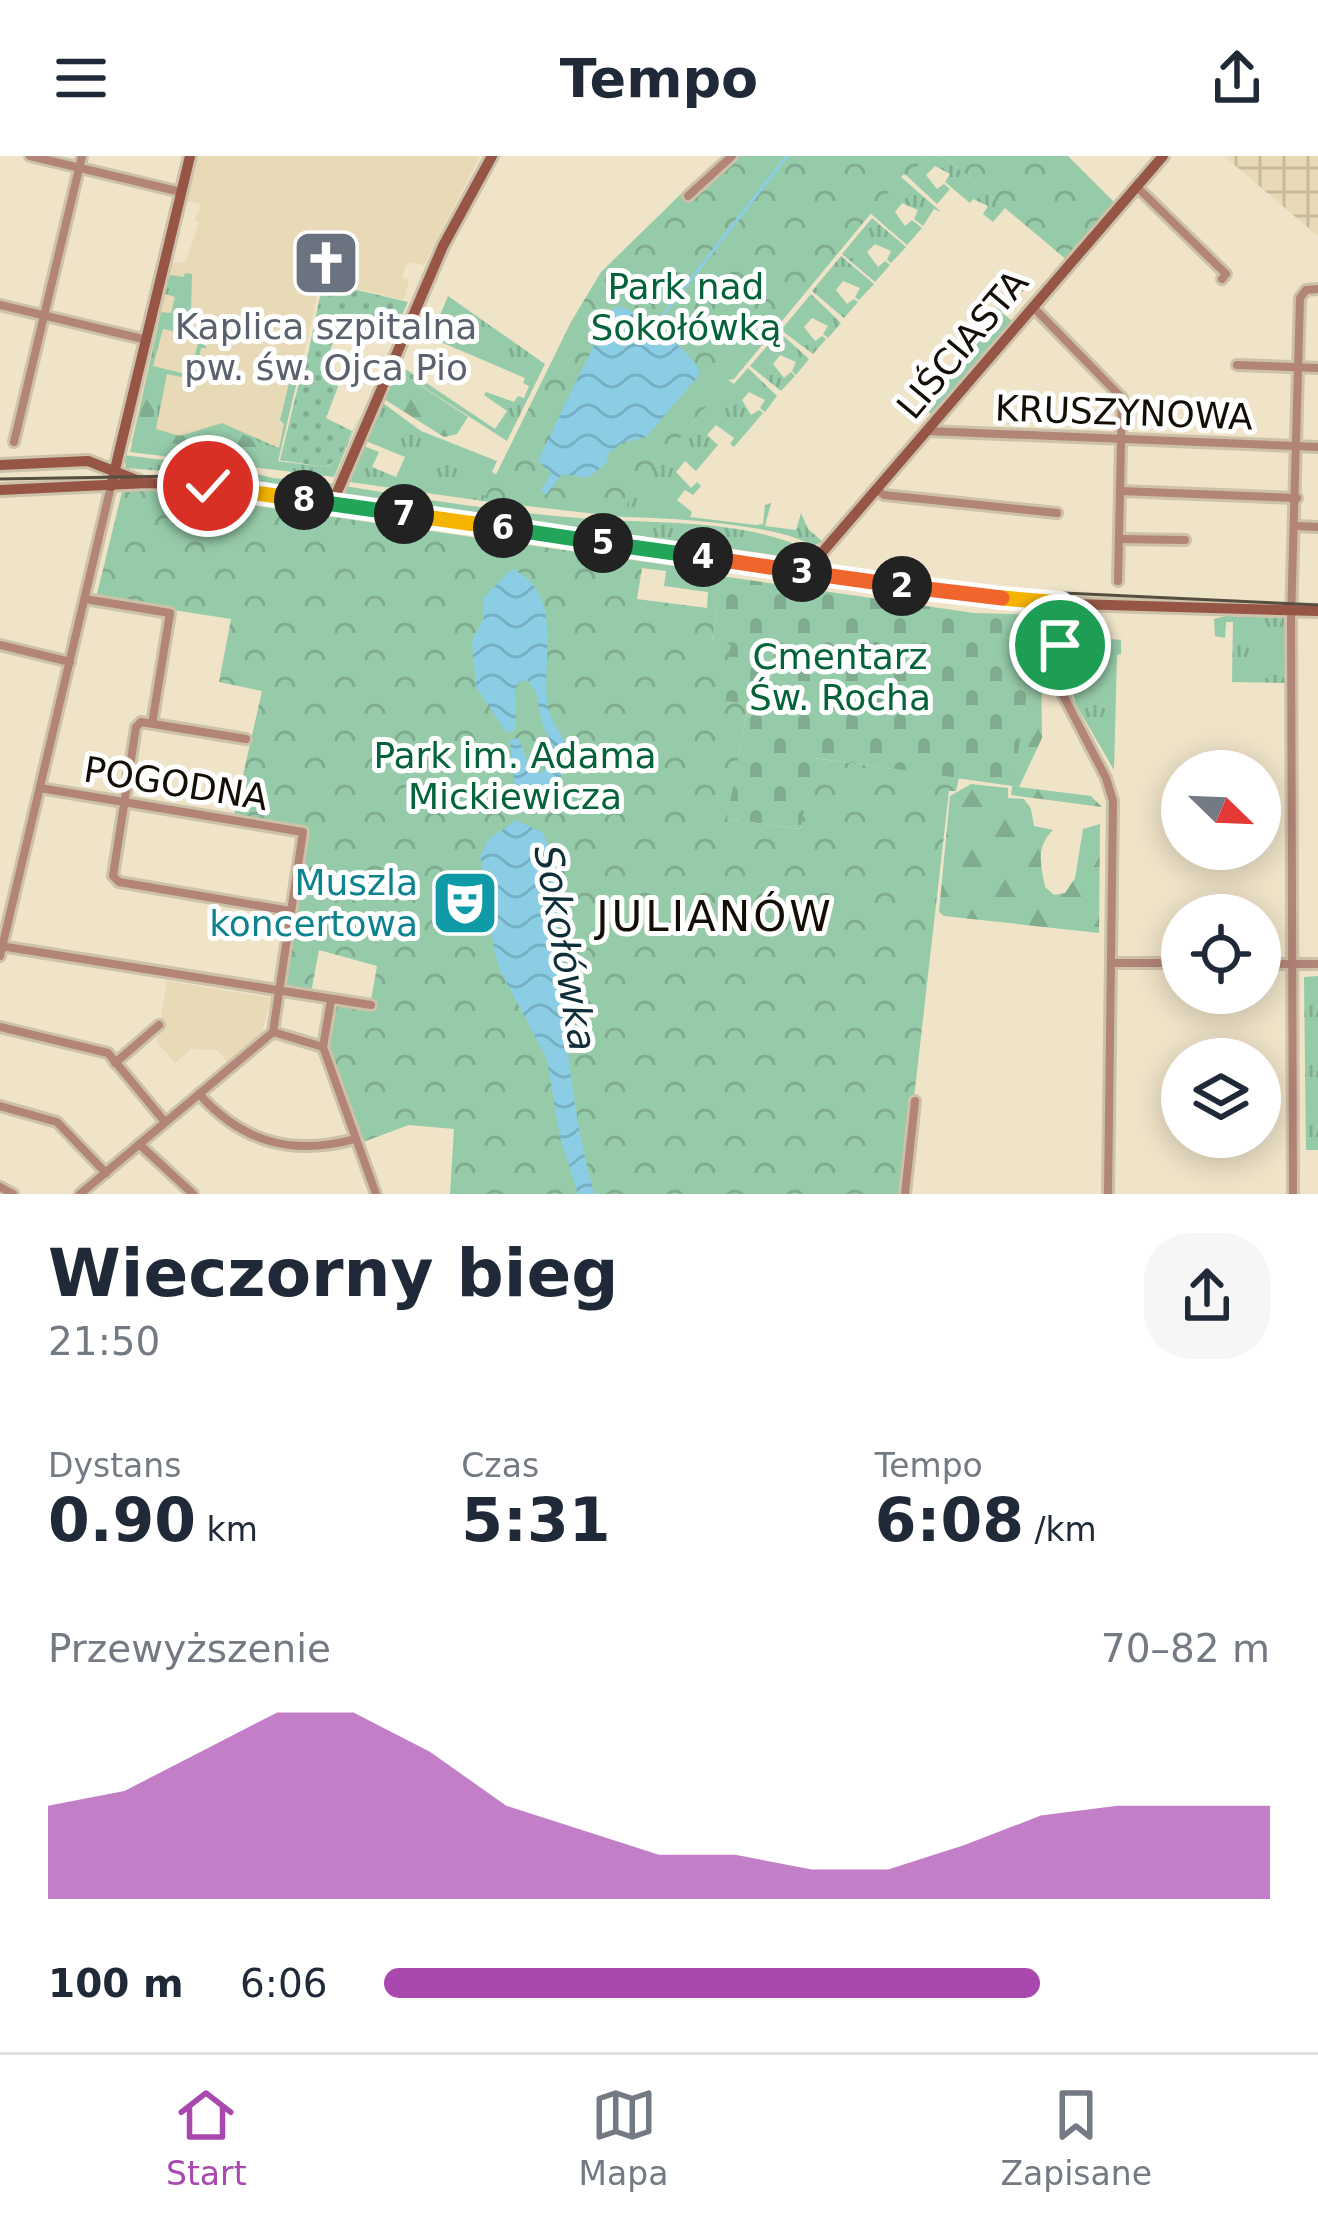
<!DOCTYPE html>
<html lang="pl">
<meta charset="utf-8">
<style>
:root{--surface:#fff;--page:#f6f6f7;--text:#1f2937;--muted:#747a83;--line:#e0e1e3;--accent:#a948af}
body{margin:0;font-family:"DejaVu Sans",sans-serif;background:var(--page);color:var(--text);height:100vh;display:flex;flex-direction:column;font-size:45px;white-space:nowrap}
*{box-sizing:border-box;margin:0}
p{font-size:39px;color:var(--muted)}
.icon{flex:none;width:66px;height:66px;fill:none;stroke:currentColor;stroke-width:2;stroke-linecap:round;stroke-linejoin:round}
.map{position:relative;height:1038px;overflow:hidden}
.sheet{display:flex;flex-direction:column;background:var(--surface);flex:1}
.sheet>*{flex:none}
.needle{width:78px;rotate:113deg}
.fabs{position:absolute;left:1161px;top:594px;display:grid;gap:24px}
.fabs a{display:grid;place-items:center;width:120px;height:120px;border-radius:50%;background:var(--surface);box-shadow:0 6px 30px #0003;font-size:60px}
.pin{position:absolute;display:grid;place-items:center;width:102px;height:102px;color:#fff;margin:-51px;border:6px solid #fff;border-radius:50%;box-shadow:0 3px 12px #0007}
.km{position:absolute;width:60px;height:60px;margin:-30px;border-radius:50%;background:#222;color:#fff;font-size:33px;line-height:60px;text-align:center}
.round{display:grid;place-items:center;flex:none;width:126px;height:126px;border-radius:48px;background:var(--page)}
.head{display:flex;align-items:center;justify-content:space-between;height:204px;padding:0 48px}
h1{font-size:66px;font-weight:600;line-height:90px}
.stats{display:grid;grid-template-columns:repeat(3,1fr);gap:18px;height:204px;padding:12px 48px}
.stats div{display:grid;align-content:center}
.stats b{font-size:60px;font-weight:600}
.stats small{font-size:33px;font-weight:400}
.stats p{font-size:33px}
.chart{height:336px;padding:24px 48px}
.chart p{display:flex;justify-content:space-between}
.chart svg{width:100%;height:216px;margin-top:12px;fill:var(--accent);opacity:.7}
ul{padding:0 48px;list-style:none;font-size:39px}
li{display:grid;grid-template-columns:192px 144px 1fr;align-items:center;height:90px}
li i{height:30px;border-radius:15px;background:var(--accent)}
header{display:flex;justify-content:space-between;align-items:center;height:156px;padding:0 48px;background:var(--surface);font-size:54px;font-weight:600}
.tab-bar{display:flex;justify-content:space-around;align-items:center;height:168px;border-top:3px solid var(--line);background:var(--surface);font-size:33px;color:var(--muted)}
.tab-bar a{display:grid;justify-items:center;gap:6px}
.tab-bar .selected{color:var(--accent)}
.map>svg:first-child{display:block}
.built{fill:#e8d9b7}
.industrial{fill:url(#industrial-grid)}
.grass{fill:url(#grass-tufts)}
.forest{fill:url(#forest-firs)}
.cemetery{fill:url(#cemetery-stones)}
.park{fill:url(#park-crowns);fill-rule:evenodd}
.garden{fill:url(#garden-dots)}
.water{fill:url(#water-waves)}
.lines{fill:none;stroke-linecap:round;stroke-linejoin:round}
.stream{stroke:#8acde4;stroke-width:3}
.street-casing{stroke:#ccc1a9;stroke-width:14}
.secondary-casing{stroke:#ccc1a9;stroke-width:16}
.street{stroke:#b38478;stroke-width:8}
.secondary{stroke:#975545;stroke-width:10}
.tram{stroke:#564f41;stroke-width:3}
.split-1-casing{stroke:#fff;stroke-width:24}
.split-2-casing{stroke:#fff;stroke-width:24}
.split-3-casing{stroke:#fff;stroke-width:24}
.split-4-casing{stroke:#fff;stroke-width:24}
.split-5-casing{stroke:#fff;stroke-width:24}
.split-6-casing{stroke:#fff;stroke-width:24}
.split-7-casing{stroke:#fff;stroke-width:24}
.split-8-casing{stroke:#fff;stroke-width:24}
.split-9-casing{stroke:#fff;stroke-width:24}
.split-1{stroke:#f5b400;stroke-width:15}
.split-2{stroke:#f0652b;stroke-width:15}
.split-3{stroke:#f0652b;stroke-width:15}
.split-4{stroke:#f0652b;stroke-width:15}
.split-5{stroke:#22a559;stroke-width:15}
.split-6{stroke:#22a559;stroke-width:15}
.split-7{stroke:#f5b400;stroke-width:15}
.split-8{stroke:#22a559;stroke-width:15}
.split-9{stroke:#f5b400;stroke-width:15}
.labels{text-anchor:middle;stroke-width:10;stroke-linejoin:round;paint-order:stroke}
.park-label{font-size:36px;fill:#046339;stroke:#fff}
.worship-label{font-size:36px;fill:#5b616d;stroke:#fff}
.street-label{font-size:36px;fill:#130f06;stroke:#fff}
.culture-label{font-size:36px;fill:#0d838f;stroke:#fff;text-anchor:end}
.water-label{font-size:39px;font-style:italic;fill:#0e2f39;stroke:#fff}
.quarter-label{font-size:42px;letter-spacing:3px;fill:#130f06;stroke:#fff}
</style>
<header><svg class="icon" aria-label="menu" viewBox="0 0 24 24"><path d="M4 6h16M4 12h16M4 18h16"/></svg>Tempo<svg class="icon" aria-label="share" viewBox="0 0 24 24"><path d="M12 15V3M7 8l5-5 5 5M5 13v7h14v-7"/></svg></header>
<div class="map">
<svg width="1318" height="1038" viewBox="0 0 1318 1038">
<defs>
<pattern id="industrial-grid" width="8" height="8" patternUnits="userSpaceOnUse" patternTransform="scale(3)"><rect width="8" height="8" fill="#e8d9b7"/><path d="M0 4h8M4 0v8" fill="none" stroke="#c6b99c"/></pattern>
<pattern id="grass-tufts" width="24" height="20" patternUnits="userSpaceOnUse" patternTransform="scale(3)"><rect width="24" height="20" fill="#96cba9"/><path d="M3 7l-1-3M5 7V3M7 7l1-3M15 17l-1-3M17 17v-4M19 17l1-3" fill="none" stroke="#80ad90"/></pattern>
<pattern id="forest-firs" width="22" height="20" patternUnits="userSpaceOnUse" patternTransform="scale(3)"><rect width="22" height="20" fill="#96cba9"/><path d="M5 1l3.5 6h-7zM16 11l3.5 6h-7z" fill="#80ad90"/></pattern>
<pattern id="cemetery-stones" width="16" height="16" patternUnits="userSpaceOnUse" patternTransform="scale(3)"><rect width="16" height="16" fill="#96cba9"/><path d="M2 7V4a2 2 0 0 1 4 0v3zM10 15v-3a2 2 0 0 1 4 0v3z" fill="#80ad90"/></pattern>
<pattern id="park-crowns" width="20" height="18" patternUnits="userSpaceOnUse" patternTransform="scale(3)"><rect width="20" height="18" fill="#96cba9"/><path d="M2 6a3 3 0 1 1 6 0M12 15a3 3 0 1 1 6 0" fill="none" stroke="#80ad90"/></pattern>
<pattern id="garden-dots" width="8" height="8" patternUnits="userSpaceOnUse" patternTransform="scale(3)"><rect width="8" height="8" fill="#96cba9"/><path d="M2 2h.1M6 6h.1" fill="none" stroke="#80ad90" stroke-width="1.8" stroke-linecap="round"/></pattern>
<pattern id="water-waves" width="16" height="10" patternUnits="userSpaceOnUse" patternTransform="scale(3)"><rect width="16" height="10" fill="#8acde4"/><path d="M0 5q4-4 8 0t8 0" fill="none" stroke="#76afc2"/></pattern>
</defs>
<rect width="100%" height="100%" fill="#efe3c8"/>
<g class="built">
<polygon points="198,0 480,0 424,109 409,106 405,111 402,121 409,124 404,144 321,124 279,305 130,286 172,107 186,106 199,66 195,64 201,48 187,45"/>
<polygon points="167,825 271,842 262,877 228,907 217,894 191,893 175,907 157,886"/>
</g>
<polygon class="industrial" points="1224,0 1318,0 1318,80"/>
<g class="grass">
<polygon points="927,0 943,0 1005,52 993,66 983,58 988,50 973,43 970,47 945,26 950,18 935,10 926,19 937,33 944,28 950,33 937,48 908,21"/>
<polygon points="901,21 941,56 934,53 923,70 914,63 918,54 902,47 895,56 905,70 912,64 922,72 907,89 870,57"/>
<polygon points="872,62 906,91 891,107 887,104 891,95 875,88 867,96 878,111 885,105 890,109 875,126 842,98"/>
<polygon points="841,100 874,128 859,144 855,141 860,132 843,125 836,134 847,148 854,143 858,146 844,162 812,135"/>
<polygon points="185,117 192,118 191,158 186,170 193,173 192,179 163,173 153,210 190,219 199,183 207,192 201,192 196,224 167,218 156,273 180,280 222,267 279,292 284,268 280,264 293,211 300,212 278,305 326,311 340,302 360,259 334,321 130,296 161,156 171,157 175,141 165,138 170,119 184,121"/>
<polygon points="1016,128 1022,129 1024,135 1018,136 1001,156 1012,165 1024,153 935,260 923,253 939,232 937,227"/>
<polygon points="811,138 841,167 828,182 823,178 828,170 812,162 804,171 815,185 822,180 826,183 813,198 781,174"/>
<polygon points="448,140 545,208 507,285 397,214 401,210 495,273 507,255 484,239 486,236 514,246 518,240 524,242 529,230 523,227 525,222 436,184 437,178 433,176"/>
<polygon points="779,176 809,203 796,219 792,215 796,206 780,199 773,208 784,222 791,216 795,220 781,235 750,210"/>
<path d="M748,212L777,240L765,256L760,252L765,244L749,236L742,244L751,259L759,254L763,257L734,291L730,288L734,282L716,269L707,279L718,289L696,315L685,305L676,316L691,332L697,326L701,330L693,339L685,334L677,344L692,356L690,361L756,369L763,368L765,349L771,347L765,370L796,374L801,357L808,373L822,385L813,391C789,369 663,361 623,361L628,343L728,224L734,228Z"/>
<polygon points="383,247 421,275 497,305 492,316 497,319 483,345 350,326 364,290 379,296 372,311 396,321 405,301 366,285"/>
<polygon points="124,299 241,314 273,322 334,328 330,336 204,318 126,312"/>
<path d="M345,330C426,344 510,357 591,363C665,368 748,363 816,397L810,404L343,338Z"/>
<polygon points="1226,460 1287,462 1288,527 1232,526 1233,466 1226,466 1225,482 1215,480 1214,463"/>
<polygon points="1110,483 1121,484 1121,498 1117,499 1114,614 1075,547 1070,518 1074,517 1074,506 1087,507 1099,490 1110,490"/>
<polygon points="1318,820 1318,994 1306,994 1304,821"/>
</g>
<g class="forest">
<polygon points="397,214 468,261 457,278 444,281 384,243"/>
<path d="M150,218L155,219L158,233L151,272C175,286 197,278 221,269L275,293L277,302L140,283L136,275Z"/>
<polygon points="1039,457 1042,457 1041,486 1036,487 1041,491 1042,582 1019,631 1091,640 1102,651 1011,639"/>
<path d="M971,628L1008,632V642L1024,643L1031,653L1034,670L1053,674C1035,692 1041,709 1045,731L1054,739L1065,737L1075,722L1083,673L1100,668L1099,777L944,760L939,756L950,640Z"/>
</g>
<polygon class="cemetery" points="721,420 974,457 1039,459 1013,630 814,602 801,673 726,663 748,550 717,544 712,486"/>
<g class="park">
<polygon points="738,0 927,0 908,21 904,18 901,21 734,223 728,224 629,343 623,361 483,345 571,166 601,116 683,36 692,44"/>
<polygon points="943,0 1068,0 1116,48 1068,105"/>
<path d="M147,334L722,417L712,485L731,489L718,543L748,549L727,663L801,673L813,602L959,622L956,635H949L903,1038H450L454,973L409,969L363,986L327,896L334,849L370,850L377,810L319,794L311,837L281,832L307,672L234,659L262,535L219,526L231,463L96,442L122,336ZM642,412L666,415L664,430L708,436L707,452L637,443Z"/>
</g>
<polygon class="garden" points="323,126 408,146 392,180 382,176 380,180 340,163 325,212 339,219 339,228 326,262 352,275 340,302 325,311 280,304 299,227 302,227"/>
<g class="water">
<path d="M618,150C638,154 697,199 700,218L646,281L621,287L606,300L609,305L587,322L562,318L546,339L541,334L551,318L538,304L610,156Z"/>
<path d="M512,413C566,438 540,506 548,552C551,568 564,579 568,595C564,642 531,629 523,658L516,646L510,584L518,582L530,611L539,618L548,610L553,590L542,568L536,536L528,525H520L515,532L516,573L507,577L476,531L472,485L484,462V441Z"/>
<path d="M516,664L543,677L556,707C560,818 565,931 594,1038H578L560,982L547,903L501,816L494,794L480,700L489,683Z"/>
</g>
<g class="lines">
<polyline class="stream" points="663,159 787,0"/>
<defs>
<g id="street">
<polyline points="30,0 181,36"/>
<polyline points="1137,31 1226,118 1222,123"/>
<polyline points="688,40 732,0"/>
<polyline points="0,149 147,184"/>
<polyline points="1034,152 1122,242 1118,425"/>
<polyline points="1237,209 1318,212"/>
<polyline points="928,275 1318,291"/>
<polyline points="14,286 82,0"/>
<polyline points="877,334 884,339 1057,357"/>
<polyline points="1121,335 1297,342"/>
<polyline points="1296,370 1318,371"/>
<polyline points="1119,383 1185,384"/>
<polyline points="85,443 170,457 152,568"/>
<polyline points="1061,447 1062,537 1106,622 1113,645 1108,1038"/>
<polyline points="0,489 70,506"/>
<polyline points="246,583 141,566 136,571 113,720 119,726 290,755"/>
<polyline points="40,632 303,676 273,876 80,1038"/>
<polyline points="0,790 371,849"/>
<polyline points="0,800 111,330"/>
<polyline points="1112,807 1182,807"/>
<polyline points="1260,808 1318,808"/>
<polyline points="331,844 323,891 376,1038"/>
<polyline points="0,871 108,897 165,966"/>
<polyline points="273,876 323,891"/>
<polyline points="115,907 159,869"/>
<path d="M199,938C243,987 293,1000 355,983"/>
<polyline points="0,950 57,966 106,1017"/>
<polyline points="139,988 193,1038"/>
<polyline points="0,1031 13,1038"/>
<polyline points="905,1038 915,945"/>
<polyline points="1293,1038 1291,463 1300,142 1306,134 1318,133"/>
</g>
<g id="secondary">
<polyline points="0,309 88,305 139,325"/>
<polyline points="111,330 190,0"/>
<polyline points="0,334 148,327 208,330 975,439 1074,448 1318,455"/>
<polyline points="332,348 443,90 492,0"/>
<polyline points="812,418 815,406 825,393 1163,0"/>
</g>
</defs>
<use href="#street" class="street-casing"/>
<use href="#secondary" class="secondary-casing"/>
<use href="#street" class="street"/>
<use href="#secondary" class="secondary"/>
<polyline class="tram" points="0,323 180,320 977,433 1318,449"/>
</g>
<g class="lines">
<defs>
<polyline id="split-1" points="1002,442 1061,447 1060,489"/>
<polyline id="split-2" points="902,430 1002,442"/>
<polyline id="split-3" points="802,416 902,430"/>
<polyline id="split-4" points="703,401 802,416"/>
<polyline id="split-5" points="603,387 703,401"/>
<polyline id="split-6" points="503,372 603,387"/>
<polyline id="split-7" points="404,358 503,372"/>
<polyline id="split-8" points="304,344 404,358"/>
<polyline id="split-9" points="208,330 304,344"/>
</defs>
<use href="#split-1" class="split-1-casing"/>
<use href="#split-2" class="split-2-casing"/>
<use href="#split-3" class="split-3-casing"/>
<use href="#split-4" class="split-4-casing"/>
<use href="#split-5" class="split-5-casing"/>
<use href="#split-6" class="split-6-casing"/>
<use href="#split-7" class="split-7-casing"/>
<use href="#split-8" class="split-8-casing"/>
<use href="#split-9" class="split-9-casing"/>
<use href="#split-1" class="split-1"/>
<use href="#split-2" class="split-2"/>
<use href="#split-3" class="split-3"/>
<use href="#split-4" class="split-4"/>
<use href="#split-5" class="split-5"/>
<use href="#split-6" class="split-6"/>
<use href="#split-7" class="split-7"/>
<use href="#split-8" class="split-8"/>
<use href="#split-9" class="split-9"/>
</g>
<defs>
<symbol id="church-square" viewBox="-11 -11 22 22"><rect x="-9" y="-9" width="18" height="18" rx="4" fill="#6b7280" stroke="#fff"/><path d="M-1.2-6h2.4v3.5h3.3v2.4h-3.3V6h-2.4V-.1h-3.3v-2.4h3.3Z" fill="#fff"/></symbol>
<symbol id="theatre-square" viewBox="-11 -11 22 22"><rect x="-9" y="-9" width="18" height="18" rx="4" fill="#0f9aa8" stroke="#fff"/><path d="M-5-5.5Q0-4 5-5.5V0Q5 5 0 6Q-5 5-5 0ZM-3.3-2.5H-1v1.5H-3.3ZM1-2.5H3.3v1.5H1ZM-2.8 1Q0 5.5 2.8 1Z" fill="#fff"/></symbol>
</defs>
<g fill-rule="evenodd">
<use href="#church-square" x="288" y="69" width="76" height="76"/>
<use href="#theatre-square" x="427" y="709" width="76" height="76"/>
</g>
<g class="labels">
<g class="park-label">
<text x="686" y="143">Park nad<tspan x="686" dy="41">Sokołówką</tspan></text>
<text x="840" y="513">Cmentarz<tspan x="840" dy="41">Św. Rocha</tspan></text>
<text x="515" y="612">Park im. Adama<tspan x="515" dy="41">Mickiewicza</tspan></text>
</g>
<g class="worship-label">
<text x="326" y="183">Kaplica szpitalna<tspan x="326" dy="41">pw. św. Ojca Pio</tspan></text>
</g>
<g class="street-label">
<text transform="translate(962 188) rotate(-50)" y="13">LIŚCIASTA</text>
<text transform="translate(1124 256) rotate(2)" y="13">KRUSZYNOWA</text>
<text transform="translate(176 627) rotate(9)" y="13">POGODNA</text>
</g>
<g class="culture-label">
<text x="418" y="739">Muszla<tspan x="418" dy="41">koncertowa</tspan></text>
</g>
<g class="water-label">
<text transform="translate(566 792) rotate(80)" y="14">Sokołówka</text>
</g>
<g class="quarter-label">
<text x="715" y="775">JULIANÓW</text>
</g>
</g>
</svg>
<div class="fabs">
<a><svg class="needle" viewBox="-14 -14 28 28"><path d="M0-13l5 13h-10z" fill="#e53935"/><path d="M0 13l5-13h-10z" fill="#747a83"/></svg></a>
<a><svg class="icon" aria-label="locate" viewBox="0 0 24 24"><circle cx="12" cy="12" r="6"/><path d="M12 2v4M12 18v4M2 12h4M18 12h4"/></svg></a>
<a><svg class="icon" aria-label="layers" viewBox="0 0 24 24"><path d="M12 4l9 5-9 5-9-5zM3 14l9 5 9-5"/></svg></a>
</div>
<div class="pin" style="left:1060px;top:489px;background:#1e9e55"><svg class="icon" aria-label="arrive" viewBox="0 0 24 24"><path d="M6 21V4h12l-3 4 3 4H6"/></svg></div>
<div class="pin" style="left:208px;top:330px;background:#d93025"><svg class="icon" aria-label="check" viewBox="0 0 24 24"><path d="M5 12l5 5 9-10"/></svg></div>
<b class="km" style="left:902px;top:430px">2</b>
<b class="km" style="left:802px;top:416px">3</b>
<b class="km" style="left:703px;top:401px">4</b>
<b class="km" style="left:603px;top:387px">5</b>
<b class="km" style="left:503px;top:372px">6</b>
<b class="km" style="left:404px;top:358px">7</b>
<b class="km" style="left:304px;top:344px">8</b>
</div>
<section class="sheet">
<div class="head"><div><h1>Wieczorny bieg</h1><p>21:50</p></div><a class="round"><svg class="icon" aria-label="share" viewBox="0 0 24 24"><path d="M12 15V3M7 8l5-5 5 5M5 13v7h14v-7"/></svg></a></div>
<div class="stats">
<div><p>Dystans</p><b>0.90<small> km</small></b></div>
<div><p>Czas</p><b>5:31</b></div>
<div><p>Tempo</p><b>6:08<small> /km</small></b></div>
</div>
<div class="chart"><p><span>Przewyższenie</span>70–82 m</p>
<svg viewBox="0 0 160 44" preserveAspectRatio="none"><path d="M0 44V25L10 22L20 14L30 6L40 6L50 14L60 25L70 30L80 35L90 35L100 38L110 38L120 33L130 27L140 25L150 25L160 25V44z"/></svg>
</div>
<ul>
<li><b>100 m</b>6:06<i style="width:74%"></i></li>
</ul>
</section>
<nav class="tab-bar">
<a class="selected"><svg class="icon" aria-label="home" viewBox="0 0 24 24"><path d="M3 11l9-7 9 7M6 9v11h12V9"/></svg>Start</a>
<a><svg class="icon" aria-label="map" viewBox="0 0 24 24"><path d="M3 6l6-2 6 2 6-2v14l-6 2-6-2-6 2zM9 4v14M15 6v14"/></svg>Mapa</a>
<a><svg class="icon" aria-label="saved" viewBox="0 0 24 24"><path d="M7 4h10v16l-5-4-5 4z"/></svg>Zapisane</a>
</nav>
